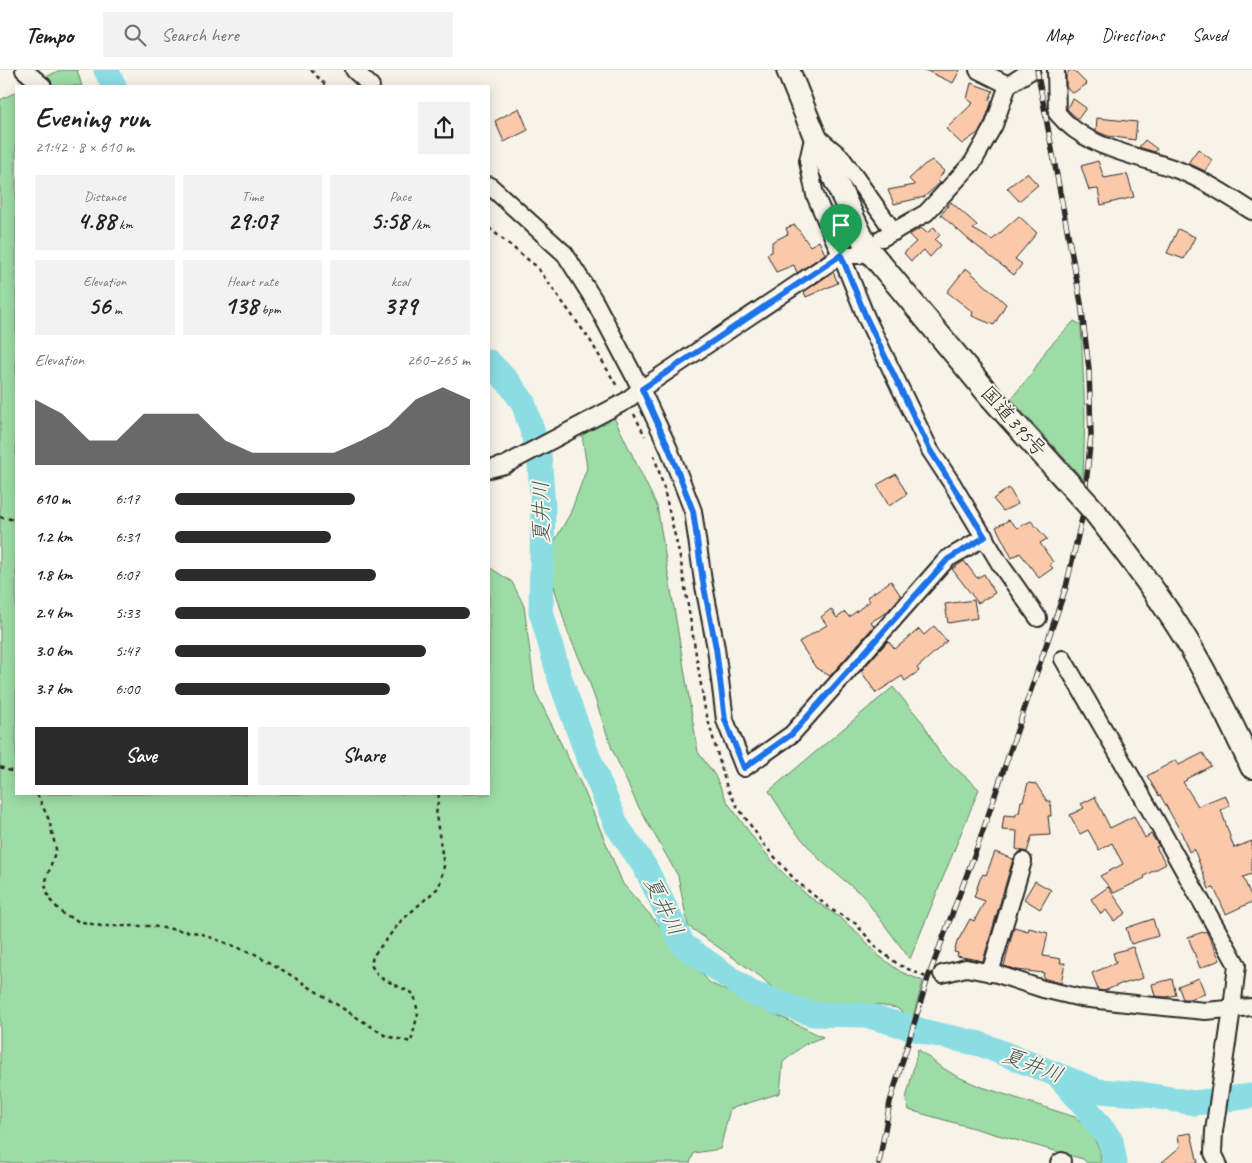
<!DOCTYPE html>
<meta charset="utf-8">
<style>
:root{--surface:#fff;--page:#f2f2f2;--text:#222;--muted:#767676;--line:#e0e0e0;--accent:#2b2b2b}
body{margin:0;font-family:Caveat,"Klee One",sans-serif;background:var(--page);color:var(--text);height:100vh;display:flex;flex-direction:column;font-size:19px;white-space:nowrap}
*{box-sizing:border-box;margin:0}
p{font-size:16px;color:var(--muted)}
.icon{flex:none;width:28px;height:28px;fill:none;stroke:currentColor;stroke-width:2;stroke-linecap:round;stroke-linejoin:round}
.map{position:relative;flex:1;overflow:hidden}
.side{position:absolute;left:15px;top:15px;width:475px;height:710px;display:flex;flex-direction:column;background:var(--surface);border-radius:0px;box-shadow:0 2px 12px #0003}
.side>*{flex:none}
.pin{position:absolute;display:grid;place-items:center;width:42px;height:42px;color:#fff;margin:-51px -21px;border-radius:50% 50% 50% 0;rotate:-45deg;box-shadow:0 0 5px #0007}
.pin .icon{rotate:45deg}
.round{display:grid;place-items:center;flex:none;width:52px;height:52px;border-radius:0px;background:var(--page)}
.head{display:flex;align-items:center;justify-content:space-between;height:85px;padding:0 20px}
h1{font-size:28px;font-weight:800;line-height:38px}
.figures{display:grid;grid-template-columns:repeat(3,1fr);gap:8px;height:85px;padding:5px 20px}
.figures div{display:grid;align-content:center;border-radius:0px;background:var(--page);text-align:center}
.figures b{font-size:25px;font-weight:800}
.figures small{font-size:14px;font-weight:400}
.figures p{font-size:14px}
.chart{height:140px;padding:10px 20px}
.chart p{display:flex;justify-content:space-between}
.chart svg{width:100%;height:90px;margin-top:5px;fill:var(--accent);opacity:.7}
.primary-button{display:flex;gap:10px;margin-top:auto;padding:10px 20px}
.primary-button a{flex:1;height:58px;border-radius:0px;background:var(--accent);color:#fff;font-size:20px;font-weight:800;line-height:58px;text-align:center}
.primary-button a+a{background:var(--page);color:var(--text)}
ul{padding:0 20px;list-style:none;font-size:16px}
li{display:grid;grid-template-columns:80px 60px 1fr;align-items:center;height:38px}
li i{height:12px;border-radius:6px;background:var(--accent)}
header{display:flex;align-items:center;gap:30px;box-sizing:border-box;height:70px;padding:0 25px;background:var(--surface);border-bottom:1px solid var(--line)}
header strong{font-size:24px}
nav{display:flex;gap:28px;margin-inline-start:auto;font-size:18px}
.search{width:350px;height:45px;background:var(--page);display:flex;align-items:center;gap:12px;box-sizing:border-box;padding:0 18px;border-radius:0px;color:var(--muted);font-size:19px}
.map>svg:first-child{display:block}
.green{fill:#9ddca4;stroke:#648468}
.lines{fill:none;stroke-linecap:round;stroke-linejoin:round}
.river{stroke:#8bdde3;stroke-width:25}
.building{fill:#fac9aa;stroke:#2b2b2b}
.minor-casing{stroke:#2b2b2b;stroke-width:20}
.highway-casing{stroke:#2b2b2b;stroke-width:26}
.path{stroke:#2b2b2b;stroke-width:2.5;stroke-dasharray:4 4;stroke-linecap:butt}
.minor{stroke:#f7f3e8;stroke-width:16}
.highway{stroke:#f7f3e8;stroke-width:22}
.rail-casing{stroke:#2b2b2b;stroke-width:5.5}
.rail{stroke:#f7f3e8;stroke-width:4;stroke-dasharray:11;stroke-linecap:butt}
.highway-bridge-casing{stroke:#2b2b2b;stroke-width:26;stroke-linecap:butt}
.highway-bridge{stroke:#f7f3e8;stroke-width:22}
.route-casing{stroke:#fff;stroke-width:10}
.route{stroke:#1a73e8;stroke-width:6}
.labels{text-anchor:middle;stroke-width:4;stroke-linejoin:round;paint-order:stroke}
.street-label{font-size:20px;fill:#2b2b2b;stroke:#f7f3e8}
.water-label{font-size:21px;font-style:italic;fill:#435859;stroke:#f7f3e8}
</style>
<header>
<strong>Tempo</strong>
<div class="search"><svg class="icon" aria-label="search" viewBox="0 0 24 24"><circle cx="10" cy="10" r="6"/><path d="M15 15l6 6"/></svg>Search here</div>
<nav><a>Map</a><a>Directions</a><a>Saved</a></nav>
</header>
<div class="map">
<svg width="1252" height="1093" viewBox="0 0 1252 1093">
<rect width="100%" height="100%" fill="#f7f3e8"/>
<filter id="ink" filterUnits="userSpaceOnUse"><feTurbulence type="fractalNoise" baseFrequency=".02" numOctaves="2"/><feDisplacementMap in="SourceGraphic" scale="10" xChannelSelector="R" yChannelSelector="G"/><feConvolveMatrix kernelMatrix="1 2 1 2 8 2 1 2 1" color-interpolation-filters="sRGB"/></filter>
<g filter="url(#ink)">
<g class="green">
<polygon points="60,0 77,0 82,16 28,16"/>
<polygon points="16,22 16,724 489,724 489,497 512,512 524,536 535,621 583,718 623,814 710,913 823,967 805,974 783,992 780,1023 730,1039 720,1079 694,1083 690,1093 0,1093 0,30"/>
<polygon points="1074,251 1081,255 1085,347 1083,409 1011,329 1032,303 1047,279"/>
<polygon points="607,333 657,436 698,682 714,704 728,733 758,774 781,801 808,826 839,847 858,863 879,886 901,902 923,911 912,951 897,938 878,935 822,938 782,927 761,907 688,856 678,806 637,734 612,679 588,608 568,563 547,493 551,477 570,444 587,398 579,345"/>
<polygon points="893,617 923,653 940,684 979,719 910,889 862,825 821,791 793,759 769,721"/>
<polygon points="918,979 938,995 956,1006 979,1016 1075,1047 1089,1059 1100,1080 1101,1093 1087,1093 1083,1089 909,1040 906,1029"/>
</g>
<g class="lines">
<g class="river">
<polyline points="106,0 114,16"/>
<polyline points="489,292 509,313 523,332 539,382 543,438 541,541 560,609 587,684 617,756 645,797 683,875 751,923 812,944 865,945 930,963 980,974 1098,1021 1141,1024 1194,1033 1252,1026"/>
<polyline points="1061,1009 1084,1035 1111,1071 1115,1093"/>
</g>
</g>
<g class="building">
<polygon points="925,0 960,0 953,13"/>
<polygon points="1070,0 1073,0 1087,14 1073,23 1066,17 1066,5"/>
<polygon points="971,13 993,21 989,30 992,31 985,51 979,62 962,74 946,59 973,33 967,29"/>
<polygon points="1072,28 1086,38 1078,49 1067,39"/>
<polygon points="519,38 528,60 504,72 495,51"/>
<polygon points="1097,48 1137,52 1135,70 1108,66 1096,61"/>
<polygon points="1145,70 1157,79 1155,82 1139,77"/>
<polygon points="1198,79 1212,90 1205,101 1188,93"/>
<polygon points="932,90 944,101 938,110 940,113 924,127 894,134 888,120 915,115 909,109 924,95"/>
<polygon points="1098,91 1104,108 1127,104 1134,127 1101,135 1098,119 1089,120 1081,96"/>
<polygon points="1027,103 1038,115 1019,131 1007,118"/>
<polygon points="951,132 977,155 973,159 992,170 1019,146 1037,163 1015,189 1022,194 1014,205 968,169 941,145"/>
<polygon points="795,155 810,176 819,171 825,184 797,203 794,195 776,202 767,184 772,182 772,172 788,164 786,158"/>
<polygon points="934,157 940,165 935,170 941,175 930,187 924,180 911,191 904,183 916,172 909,165 921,158 927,163"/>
<polygon points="1178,159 1195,167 1184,189 1167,183"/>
<polygon points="966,198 1006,234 994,255 972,246 973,242 947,222"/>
<polygon points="833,202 838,213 806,227 804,222"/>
<polygon points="896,404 907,424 889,436 877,415"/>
<polygon points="1009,418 1018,434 1003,441 993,429"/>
<polygon points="1009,450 1017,458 1031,451 1047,469 1040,473 1053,492 1050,495 1053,498 1039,508 1020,483 1012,488 996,457"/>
<polygon points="964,491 977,508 984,504 995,523 978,533 952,499"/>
<polygon points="891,511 901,526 887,542 871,552 874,556 830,606 816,598 799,572 827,555 821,547 831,539 837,548 845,542 849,547 870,531 867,527"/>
<polygon points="974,530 977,548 948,553 945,534"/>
<polygon points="934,556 947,571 917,598 919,601 905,611 902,606 876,623 861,601 888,571 895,579 919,559 924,565"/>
<polygon points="1203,683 1211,696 1186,709 1187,710 1183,712 1198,736 1225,725 1230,736 1221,740 1234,778 1252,771 1252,804 1243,807 1252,828 1252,832 1226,844 1214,818 1209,819 1194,779 1189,782 1182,764 1160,725 1159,726 1147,706 1176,690 1179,695"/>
<polygon points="1028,713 1036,714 1047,731 1050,731 1051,746 1048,746 1050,765 1032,766 1027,782 1016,779 1017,761 1002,760 1004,745 1016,746 1016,743 1019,743 1021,731 1023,731"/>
<polygon points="1095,727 1110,758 1134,746 1145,768 1151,764 1159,776 1156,777 1166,794 1144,806 1145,808 1114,823 1100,806 1123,794 1112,773 1099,780 1088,760 1080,764 1070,745 1084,738 1081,734"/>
<polygon points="995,782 1013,789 983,891 957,886 958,883 954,882 958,869 959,869 970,849 974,851 985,831 974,827 980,809 983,804 986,805"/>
<polygon points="1035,811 1051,820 1040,839 1024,829"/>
<polygon points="1108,817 1126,843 1114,851 1106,840 1101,844 1091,829"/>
<polygon points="1153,849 1158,866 1131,874 1126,858"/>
<polygon points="1014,857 1028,861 1029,858 1048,863 1043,886 1061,889 1060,893 1065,893 1061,913 1043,908 1044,903 1017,900 1004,896"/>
<polygon points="1206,861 1220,890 1200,898 1188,867"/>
<polygon points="1133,877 1143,908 1123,914 1123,913 1104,921 1098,920 1092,903 1116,893 1113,883"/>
<polygon points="1199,908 1205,924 1189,929 1183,929 1178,916"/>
<polygon points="1172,909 1176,925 1166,927 1155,926 1152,914"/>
<polygon points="1191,1063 1198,1093 1161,1093 1180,1077 1178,1065"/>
</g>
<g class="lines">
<defs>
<g id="minor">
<polyline points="24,0 43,16"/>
<polyline points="354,0 371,16"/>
<polyline points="978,0 1008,15"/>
<path d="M1056,0L1057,43C1086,79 1137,85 1178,100C1204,110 1228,126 1252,141"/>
<polyline points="489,115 565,184 594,230 641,319 669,379 693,441 703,511 716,578 725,650 744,698 792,664 947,489 985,467"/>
<polyline points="894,162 841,87 814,64 808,91 815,125 841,185 866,247 930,380 953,415 1000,494 1038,548"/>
<polyline points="882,168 926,143 973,92 994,55 1008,15 1032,0"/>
<polyline points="489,399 505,395 626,331 641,319 841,185 859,185"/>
<polyline points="1063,589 1132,708 1237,895 1232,939 1214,1061 1213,1083 1218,1093"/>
<polyline points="990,903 1023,791"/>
<polyline points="942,904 966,898 997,904 1043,919 1081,928 1144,935 1205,941 1252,937"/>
<polyline points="1059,1093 1062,1091"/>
</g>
<g id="highway">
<polyline points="788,0 814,64 867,178 991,327 1074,419"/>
<path d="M1094,441C1127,483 1159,525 1187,571C1211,612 1232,654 1252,697"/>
</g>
</defs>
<use href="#minor" class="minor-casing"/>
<use href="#highway" class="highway-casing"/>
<g class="path">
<polyline points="311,0 326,16"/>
<polyline points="489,158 537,197 590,270 618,318"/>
<polyline points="634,344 645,366"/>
<polyline points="654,385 663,415 680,487 705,639 727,718 737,736 765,776 796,811 832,840 855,853 879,880 899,895 928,908"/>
<polyline points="0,447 16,450"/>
<polyline points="0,697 16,703"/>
<polyline points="37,724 49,750 56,779 45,814 49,829 63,844 78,851 101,856 150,856 199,863 255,884 281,899 386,966 411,972 418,943 414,924 379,907 371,895 373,886 401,851 439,817 444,796 436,745 439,724"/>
</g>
<use href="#minor" class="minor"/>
<use href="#highway" class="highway"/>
<defs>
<polyline id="rail" points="879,1093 890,1032 928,908 978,775 1066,517 1083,444 1091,365 1089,299 1081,233 1037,0"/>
</defs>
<use href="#rail" class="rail-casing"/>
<use href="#rail" class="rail"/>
<defs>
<polyline id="highway-bridge" points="1074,419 1094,441"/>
</defs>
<use href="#highway-bridge" class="highway-bridge-casing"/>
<use href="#highway-bridge" class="highway-bridge"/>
</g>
</g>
<g class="lines" filter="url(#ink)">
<defs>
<polygon id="route" points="841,185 866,247 930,380 985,467 948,489 792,664 744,698 725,650 716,578 703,512 693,441 669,379 642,319"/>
</defs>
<use href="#route" class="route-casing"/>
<use href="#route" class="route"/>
</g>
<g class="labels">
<g class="street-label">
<text transform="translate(1014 351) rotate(48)" y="7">国道395号</text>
</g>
<g class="water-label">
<text transform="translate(541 442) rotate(-91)" y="7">夏井川</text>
<text transform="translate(664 836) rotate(64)" y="7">夏井川</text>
<text transform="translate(1033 995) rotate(21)" y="7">夏井川</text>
</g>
</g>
</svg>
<div class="pin" style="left:841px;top:185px;background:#1e9e55"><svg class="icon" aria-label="arrive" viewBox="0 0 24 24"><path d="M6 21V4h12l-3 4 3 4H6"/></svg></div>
<section class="side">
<div class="head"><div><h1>Evening run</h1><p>21:42 · 8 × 610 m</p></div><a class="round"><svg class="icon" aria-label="share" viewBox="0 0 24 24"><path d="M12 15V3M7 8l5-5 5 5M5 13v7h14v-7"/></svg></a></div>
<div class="figures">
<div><p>Distance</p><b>4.88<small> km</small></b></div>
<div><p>Time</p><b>29:07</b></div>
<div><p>Pace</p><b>5:58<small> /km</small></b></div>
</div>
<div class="figures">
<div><p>Elevation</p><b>56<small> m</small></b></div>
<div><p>Heart rate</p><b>138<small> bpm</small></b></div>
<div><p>kcal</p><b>379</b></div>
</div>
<div class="chart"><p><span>Elevation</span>260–265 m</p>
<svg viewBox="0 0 160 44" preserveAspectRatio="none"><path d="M0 44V12L10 19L20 32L30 32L40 19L50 19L60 19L70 32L80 38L90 38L100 38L110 38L120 32L130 25L140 12L150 6L160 12V44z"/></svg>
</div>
<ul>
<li><b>610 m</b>6:17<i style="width:61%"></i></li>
<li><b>1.2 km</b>6:31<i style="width:53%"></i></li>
<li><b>1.8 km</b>6:07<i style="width:68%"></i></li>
<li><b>2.4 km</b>5:33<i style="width:100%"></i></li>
<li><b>3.0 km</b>5:47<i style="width:85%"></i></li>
<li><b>3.7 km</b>6:00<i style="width:73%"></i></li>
</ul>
<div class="primary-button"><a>Save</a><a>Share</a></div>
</section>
</div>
